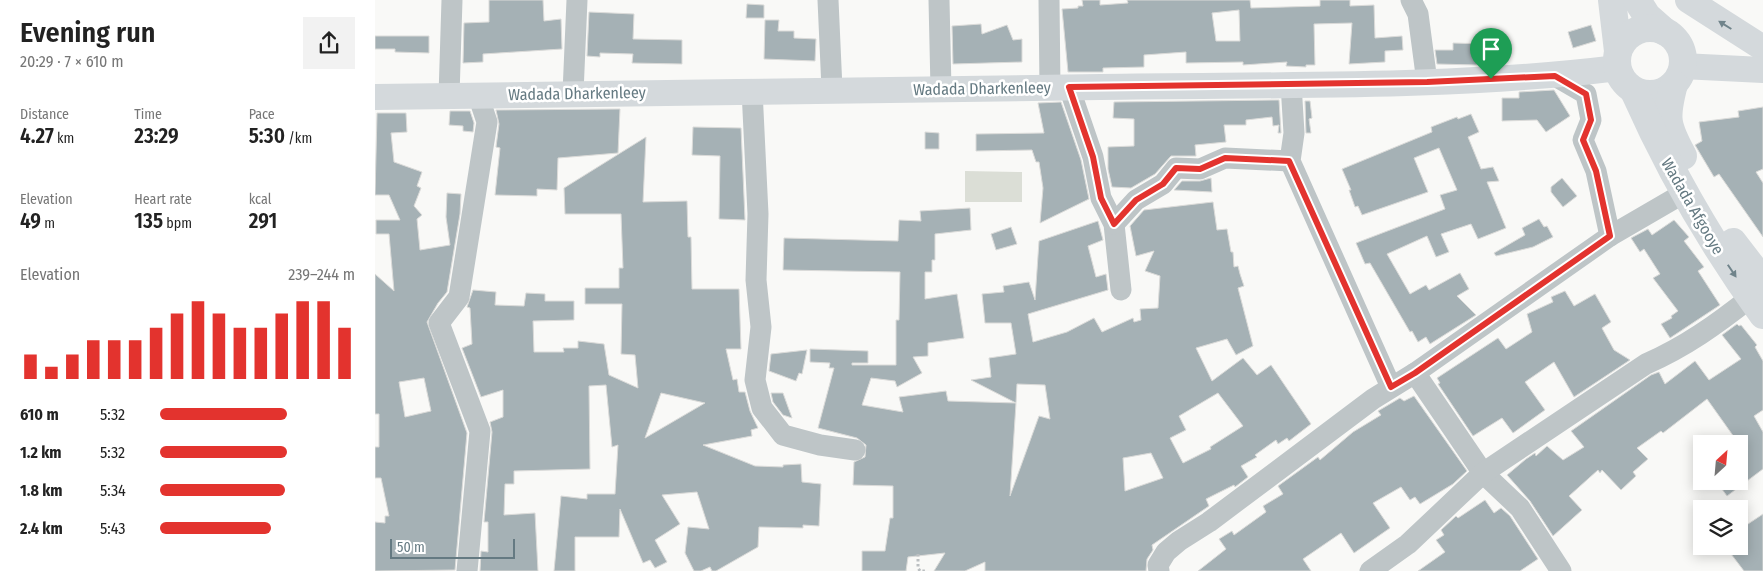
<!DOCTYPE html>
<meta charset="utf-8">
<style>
:root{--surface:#fff;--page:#f2f2f2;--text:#222;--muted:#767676;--accent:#e3332e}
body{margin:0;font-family:"Fira Sans Condensed",sans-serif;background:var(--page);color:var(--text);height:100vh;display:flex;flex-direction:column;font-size:19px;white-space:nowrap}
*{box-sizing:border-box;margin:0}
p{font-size:16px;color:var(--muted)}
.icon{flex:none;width:28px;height:28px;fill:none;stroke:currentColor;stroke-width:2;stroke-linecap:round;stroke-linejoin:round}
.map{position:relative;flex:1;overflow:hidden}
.sheet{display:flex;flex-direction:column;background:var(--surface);width:375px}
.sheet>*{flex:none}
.needle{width:32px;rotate:26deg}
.buttons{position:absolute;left:1318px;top:435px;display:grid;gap:10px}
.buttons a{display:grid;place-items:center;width:55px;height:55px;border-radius:0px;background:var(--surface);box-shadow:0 2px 12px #0003;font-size:25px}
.scale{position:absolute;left:15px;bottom:12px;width:125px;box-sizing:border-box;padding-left:5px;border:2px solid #657a82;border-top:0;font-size:14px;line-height:18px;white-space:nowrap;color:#657a82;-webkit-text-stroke:4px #fff;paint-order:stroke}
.pin{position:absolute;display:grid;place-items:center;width:42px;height:42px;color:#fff;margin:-51px -21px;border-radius:50% 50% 50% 0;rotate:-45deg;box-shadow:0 0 5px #0007}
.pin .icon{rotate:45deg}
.round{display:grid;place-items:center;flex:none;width:52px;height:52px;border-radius:0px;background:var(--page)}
.summary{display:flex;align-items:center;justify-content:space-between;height:85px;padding:0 20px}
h1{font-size:28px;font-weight:600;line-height:38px}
.metrics{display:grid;grid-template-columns:repeat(3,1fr);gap:8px;height:85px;padding:5px 20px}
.metrics div{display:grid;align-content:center}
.metrics b{font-size:21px;font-weight:600}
.metrics small{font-size:14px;font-weight:400}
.metrics p{font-size:14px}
.chart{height:140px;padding:10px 20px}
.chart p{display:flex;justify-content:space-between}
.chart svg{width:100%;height:90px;margin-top:5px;stroke:var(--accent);stroke-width:6}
ul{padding:0 20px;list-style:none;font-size:16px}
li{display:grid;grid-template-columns:80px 60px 1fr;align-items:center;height:38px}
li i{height:12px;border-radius:6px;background:var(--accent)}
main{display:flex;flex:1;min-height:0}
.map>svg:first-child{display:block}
.green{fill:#dbded6}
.building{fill:#a5b1b5;stroke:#dbdbd9;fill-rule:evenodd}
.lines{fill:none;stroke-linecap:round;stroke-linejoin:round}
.path{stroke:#bbbfc1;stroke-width:3;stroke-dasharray:2.5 2.5;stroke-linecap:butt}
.minor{stroke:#bec5c7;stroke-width:21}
.major{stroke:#d4d9dc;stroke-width:26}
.highway{stroke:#d4d9dc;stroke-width:28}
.oneway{fill:#70848b}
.route-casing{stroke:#fff;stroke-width:10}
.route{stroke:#e3332e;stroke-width:6}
.labels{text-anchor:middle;stroke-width:5;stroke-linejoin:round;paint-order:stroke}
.street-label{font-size:16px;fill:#657a82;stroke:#fff}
</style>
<main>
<section class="sheet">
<div class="summary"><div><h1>Evening run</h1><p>20:29 · 7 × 610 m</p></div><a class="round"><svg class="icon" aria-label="share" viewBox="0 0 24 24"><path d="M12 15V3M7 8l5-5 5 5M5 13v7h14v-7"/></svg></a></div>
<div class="metrics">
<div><p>Distance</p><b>4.27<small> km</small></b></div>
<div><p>Time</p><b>23:29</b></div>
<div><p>Pace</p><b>5:30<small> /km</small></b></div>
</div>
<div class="metrics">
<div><p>Elevation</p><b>49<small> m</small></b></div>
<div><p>Heart rate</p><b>135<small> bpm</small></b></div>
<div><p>kcal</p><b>291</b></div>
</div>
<div class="chart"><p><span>Elevation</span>239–244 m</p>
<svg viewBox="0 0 160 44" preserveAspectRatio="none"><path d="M5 44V32M15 44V38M25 44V32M35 44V25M45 44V25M55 44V25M65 44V19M75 44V12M85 44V6M95 44V12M105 44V19M115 44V19M125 44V12M135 44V6M145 44V6M155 44V19"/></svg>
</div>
<ul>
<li><b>610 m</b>5:32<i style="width:65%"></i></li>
<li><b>1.2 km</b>5:32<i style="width:65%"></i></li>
<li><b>1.8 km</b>5:34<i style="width:64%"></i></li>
<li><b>2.4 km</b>5:43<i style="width:57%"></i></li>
</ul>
</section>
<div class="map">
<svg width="1388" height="571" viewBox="0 0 1388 571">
<rect width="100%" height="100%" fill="#f9f9f7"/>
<polygon class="green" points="590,171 647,172 647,202 590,202"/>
<g class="building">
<polygon points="114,0 168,0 169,21 186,19 187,49 108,54 108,62 88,63 89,23 114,22"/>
<path d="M707,0H725V5L753,3L752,0H875L876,8L945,6V0H975V6L999,5L1000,38L1027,36L1028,50L1010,51V62L974,64L977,23L939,24L940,65H931V67L911,66L912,62L868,65V62L811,63V52L769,55V67L728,68V72H693L687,9L703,8V6H708ZM864,10L865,41H841L837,13Z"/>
<polygon points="372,4 389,5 389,18 371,18"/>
<polygon points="214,12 259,14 258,39 307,40 307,64 257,63 258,54 225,53 225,57 212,56"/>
<polygon points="390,20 404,20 403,31 419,31 419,38 441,39 440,61 389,59"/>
<polygon points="606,24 607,34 632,25 638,40 647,39 647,62 578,64 577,26"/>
<polygon points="1216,25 1221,41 1198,48 1193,32"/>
<polygon points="0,36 54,36 54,53 20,52 20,49 0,49"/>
<polygon points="1078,43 1112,44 1112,61 1101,61 1102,65 1062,64 1060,50 1078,50"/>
<polygon points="1179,90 1195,116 1171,132 1162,120 1127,121 1127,98 1144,98 1144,92"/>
<polygon points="904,100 906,133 903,133 904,125 898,126 897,117 871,120 871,125 849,125 851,142 820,145 821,156 796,156 780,174 756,188 737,187 733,169 733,147 759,146 759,119 738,118 739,102"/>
<polygon points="930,101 935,101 937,118 934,119 936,133 931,133"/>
<polygon points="686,102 706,160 714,199 665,223 668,188 664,162 661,162 657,150 601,151 601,134 669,133 663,103"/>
<polygon points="1388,107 1388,169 1381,172 1388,183 1388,237 1344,174 1339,177 1320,145 1327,141 1324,122 1364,117 1363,111"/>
<polygon points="245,109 243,153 183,158 182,190 162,189 162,196 120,195 125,148 121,147 124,124 121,110"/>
<polygon points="75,111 95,111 99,123 98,132 88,131 88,126 74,125"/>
<path d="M2,113H31L32,132L16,133L19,162L47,172L42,186L46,188L39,206L47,215L42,219L45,250L75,245L71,217L72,193L86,194L85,214L72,292L63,303L52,322L92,433L80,570L0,571V522L10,523V516H14L6,478H0V447H4V414H0V274L19,291L14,234H1V220H25L14,195H0ZM49,378L56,411L30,417L24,382Z"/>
<polygon points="1096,114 1104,132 1093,137 1106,169 1118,167 1124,181 1112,182 1131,228 1103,239 1096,224 1066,234 1074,252 1061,257 1052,236 1012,254 1035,294 1051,285 1054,290 1085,273 1094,289 1082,296 1101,315 1055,344 1051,337 1043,342 1037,331 1035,332 995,263 990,264 981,243 1070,209 1065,195 1082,190 1064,148 1039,158 1053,192 987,215 983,206 980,207 974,190 976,190 967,169 1057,132 1056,127 1082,117 1083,119"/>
<polygon points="318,127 366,128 370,220 344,219 345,156 317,155"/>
<polygon points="550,132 564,133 564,149 550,149"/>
<path d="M271,137L268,202L312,201L313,237H316L317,289H364L366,349H351L358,380L362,379L364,392H370L375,411L383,428L376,430L377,436L328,445L380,466L408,467V465L426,464L427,482L446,484L444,526L428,525V528L384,527L383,547L341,571H337L335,567L326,571H319L310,553L313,527L334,529L322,492L287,495L305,524L280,540L292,562L280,568L275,560L268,563L245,509L244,537H200V571H179L186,496L212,499V494H240L243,445L237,447L231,385L214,386L215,469L139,471V484H130L129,515L160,513L163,571H105L106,551L113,552V522H109L117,432L115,422L128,417V390L106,397L87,348L97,344L95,308L92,307L98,290L121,292L120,305L149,306L151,293L170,294V301H199V320L158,321L159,352H189L188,348H203V341L229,344L234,375L263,388L260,355L246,354L247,304H210V288H244V268H248L246,214H190L189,188ZM286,393L330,403L270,438Z"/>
<polygon points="836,178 837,192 799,190 807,181 825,181"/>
<polygon points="1187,178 1202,196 1188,207 1176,192 1176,187"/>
<path d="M838,202L842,230L852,229L856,252H858L859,267L863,266L865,274L869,286L863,288L878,346L861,355L852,339L821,348L837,381L868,358L882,375L896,365L936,424L914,441L912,438L903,444L901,440L880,455L882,457L866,466L873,477L860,487L859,485L831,499L834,506L777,545L778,550L772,559L771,571H610V562L590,571H559L570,553L533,557L531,571H487V551H510L515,518H518V486L478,485L479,462L490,457L491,445L482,438L443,428L459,368H454L455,363L435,362V349L493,351V363H477V365H521V320H524L525,272L408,270L409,238L523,241L524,220L546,221L545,211L595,208L596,230L560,234V260H557V272H550V299L582,294L589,338L553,343V356L538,357L547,373L522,387L520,381L496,378L487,405L528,412L524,397L571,391L573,401L641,403L635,496L664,416L675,419L670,385L642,384L641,403L596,380L616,377L614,358L641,354L636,323H610L607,294L629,292L628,286L654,282L660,300L664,241L723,221L728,240L713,246L721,277L731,274L733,290L653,314L658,342L692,332L719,318L727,332L758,318L759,322L766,320L765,309L783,308L785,276L770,271L779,251L761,256L755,226L769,210ZM843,393L868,426L835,447L836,449L808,463L795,438L811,430L804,416ZM776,453L788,478L750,491L748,458Z"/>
<polygon points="1164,219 1169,227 1172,226 1178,237 1158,247 1121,256 1119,253 1150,235 1147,228"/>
<polygon points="1299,220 1314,237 1309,241 1329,267 1323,271 1345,305 1295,338 1286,324 1297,318 1296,316 1303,311 1278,278 1285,274 1269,249 1265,252 1256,238 1273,229 1277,235"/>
<polygon points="636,227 642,244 621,250 616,234"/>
<polygon points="1190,291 1199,306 1220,294 1236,322 1227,328 1228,330 1239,350 1255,360 1199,397 1179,362 1150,382 1170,410 1138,433 1127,418 1098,436 1063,384 1065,383 1062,378 1123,338 1131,349 1157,332 1152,314 1178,302 1176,297"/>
<polygon points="1362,324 1364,326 1366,325 1382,345 1380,347 1388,361 1388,410 1379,416 1388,432 1388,469 1352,496 1341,481 1364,481 1364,444 1332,399 1288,433 1286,431 1262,448 1273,459 1258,472 1261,476 1246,490 1227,470 1225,473 1223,470 1194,496 1207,510 1178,536 1155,501 1132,475 1151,459 1160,453 1161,456 1172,446 1188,460 1209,447 1196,431 1276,375 1284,372 1290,384 1320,361 1334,380 1366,359 1347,335"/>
<polygon points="432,350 427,374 424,373 421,381 394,371 396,354"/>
<polygon points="396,393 408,393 417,418 408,415 398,402"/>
<polygon points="1039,396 1092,471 1078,484 1045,504 1040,497 1035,500 1026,487 998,503 1015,528 979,553 966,533 928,559 936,571 823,571 851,549 844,539 857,531 859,535 891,512 888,506 908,494 903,486 943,457 945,460 978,432 1006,415 1003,411 1025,398 1029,401"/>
<polygon points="1110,500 1119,513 1126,508 1135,516 1163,559 1145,571 1043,571 1070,552 1061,540 1069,535 1066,530 1081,516 1083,518"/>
<polygon points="1388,514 1388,571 1369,571 1350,546 1364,546 1364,530"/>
</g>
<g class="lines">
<polyline class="path" points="543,554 543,568 545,571 551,571"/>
<g class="minor">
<polyline points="453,0 457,89"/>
<polyline points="564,0 566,89"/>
<polyline points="674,0 675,88"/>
<polyline points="1036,0 1043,14 1052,82"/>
<polyline points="1180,76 1211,94 1216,120 1208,140 1221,171 1235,236"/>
<polyline points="916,84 919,133 915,161 1016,387"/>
<polyline points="694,87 718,157 726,198 739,224 746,290"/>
<polyline points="377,90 383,214 381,280 386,327 380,380 387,408 408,435 445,445 480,450"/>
<polyline points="198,93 202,0"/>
<polyline points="74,96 77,0"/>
<polyline points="739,224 761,200 788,184 801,168 825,169 850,158 915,161"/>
<polyline points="1040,373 1108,473 1145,508 1186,571"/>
<polyline points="92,571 105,431 64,323 84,297 112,122 103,95"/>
<polyline points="784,571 783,565 791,552 804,541 834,522 998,399 1040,373 1235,236 1309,193"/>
<path d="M995,571L1033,544L1108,473L1271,364C1310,347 1342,324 1375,298"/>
</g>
<g class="major">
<polyline points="1313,0 1388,48"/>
<polyline points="1307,66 1388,70"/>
<path d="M0,97C242,94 483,90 725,87C897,84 1071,89 1243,68"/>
</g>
<g class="highway">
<polyline points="1237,0 1243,51"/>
<polyline points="1262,0 1272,16 1289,31"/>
<circle cx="1275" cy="61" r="33"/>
<path d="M1299,84C1290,118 1291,125 1308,156"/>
<path d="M1259,91C1294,170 1337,245 1388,315"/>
<polyline points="1358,242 1388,281"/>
</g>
</g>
<defs><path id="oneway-solid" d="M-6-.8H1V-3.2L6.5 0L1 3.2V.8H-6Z" transform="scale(1.25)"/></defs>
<g class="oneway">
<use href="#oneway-solid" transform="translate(1350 25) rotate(-148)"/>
<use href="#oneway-solid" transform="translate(1357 271) rotate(56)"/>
</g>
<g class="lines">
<defs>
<polygon id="route" points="1180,76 1211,94 1216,120 1208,140 1221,171 1235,236 1040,373 1016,387 914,161 850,158 825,169 801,168 788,184 761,200 739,224 726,198 718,157 694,87 1052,82"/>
</defs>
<use href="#route" class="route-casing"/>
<use href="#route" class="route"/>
</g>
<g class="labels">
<g class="street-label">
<text transform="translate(607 88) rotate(-1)" y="6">Wadada Dharkenleey</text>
<text transform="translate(202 93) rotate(-1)" y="6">Wadada Dharkenleey</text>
<text transform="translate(1318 206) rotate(60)" y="6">Wadada Afgooye</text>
</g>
</g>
</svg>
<div class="buttons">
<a><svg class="needle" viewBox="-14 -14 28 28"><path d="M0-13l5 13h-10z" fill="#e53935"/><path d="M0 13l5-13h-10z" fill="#767676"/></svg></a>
<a><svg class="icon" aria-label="layers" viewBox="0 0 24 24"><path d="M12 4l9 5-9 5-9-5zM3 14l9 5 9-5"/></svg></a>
</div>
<div class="scale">50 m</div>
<div class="pin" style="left:1116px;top:79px;background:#1e9e55"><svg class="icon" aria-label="arrive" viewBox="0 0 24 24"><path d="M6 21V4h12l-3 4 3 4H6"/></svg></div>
</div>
</main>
